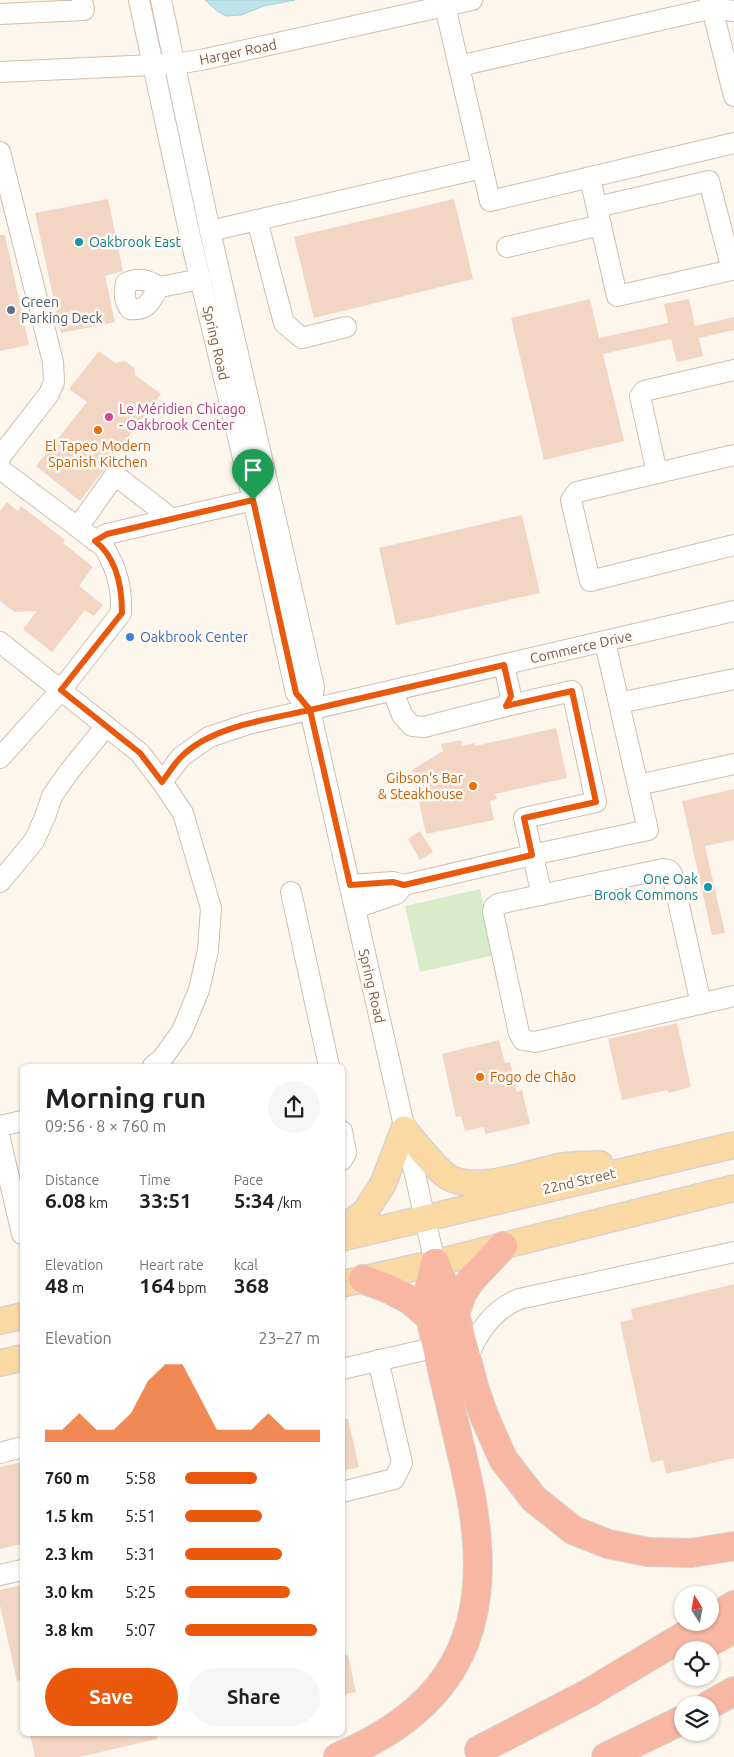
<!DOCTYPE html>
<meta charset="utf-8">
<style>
:root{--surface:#fff;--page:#f6f6f6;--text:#202124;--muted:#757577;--accent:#ea580c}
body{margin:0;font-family:Ubuntu,sans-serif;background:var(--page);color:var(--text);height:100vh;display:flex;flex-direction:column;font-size:19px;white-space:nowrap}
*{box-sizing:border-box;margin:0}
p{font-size:16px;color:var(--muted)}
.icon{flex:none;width:28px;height:28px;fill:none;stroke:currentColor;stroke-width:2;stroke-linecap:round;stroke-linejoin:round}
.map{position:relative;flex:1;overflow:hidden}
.sheet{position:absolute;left:20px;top:1064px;width:325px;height:672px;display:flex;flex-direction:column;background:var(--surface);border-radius:8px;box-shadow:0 1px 4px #0004}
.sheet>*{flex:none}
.needle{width:32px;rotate:349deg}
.controls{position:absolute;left:674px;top:1586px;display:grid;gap:10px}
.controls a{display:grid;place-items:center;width:45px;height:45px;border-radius:50%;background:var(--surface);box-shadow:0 1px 4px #0004;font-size:25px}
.pin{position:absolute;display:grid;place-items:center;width:42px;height:42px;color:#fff;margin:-51px -21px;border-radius:50% 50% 50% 0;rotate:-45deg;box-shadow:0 0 5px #0007}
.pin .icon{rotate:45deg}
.round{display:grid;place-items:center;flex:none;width:52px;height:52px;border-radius:26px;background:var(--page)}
.overview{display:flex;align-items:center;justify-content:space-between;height:85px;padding:0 25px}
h1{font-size:28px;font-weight:700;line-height:38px}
.metrics{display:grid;grid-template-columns:repeat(3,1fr);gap:8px;height:85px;padding:5px 25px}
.metrics div{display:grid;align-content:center}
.metrics b{font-size:21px;font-weight:700}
.metrics small{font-size:14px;font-weight:400}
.metrics p{font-size:14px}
.chart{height:140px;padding:10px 25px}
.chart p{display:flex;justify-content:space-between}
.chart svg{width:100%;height:90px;margin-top:5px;fill:var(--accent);opacity:.7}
.action{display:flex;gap:10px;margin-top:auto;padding:10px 25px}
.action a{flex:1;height:58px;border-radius:30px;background:var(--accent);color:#fff;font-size:20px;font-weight:700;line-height:58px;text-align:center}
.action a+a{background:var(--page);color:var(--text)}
ul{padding:0 25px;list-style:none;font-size:16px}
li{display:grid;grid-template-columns:80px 60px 1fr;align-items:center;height:38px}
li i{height:12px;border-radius:6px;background:var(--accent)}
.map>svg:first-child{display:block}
.green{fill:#d8ecc9}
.water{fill:#bfe3e8;stroke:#a5d3da}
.building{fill:#f3d5c3}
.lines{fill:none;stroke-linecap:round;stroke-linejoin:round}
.minor-casing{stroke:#d1beb0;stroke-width:22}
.major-casing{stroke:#dad1cd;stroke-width:28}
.highway-casing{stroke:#dad1cd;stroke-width:30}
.minor{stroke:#fff;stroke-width:20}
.major{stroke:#fbd9a5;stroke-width:25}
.highway{stroke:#f7b7a3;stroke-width:28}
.route-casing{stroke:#fff;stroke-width:10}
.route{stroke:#ea580c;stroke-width:6}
.culture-dot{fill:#0f9aa8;stroke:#fffaf3;stroke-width:2}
.service-dot{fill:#5c6f8a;stroke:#fffaf3;stroke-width:2}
.hotel-dot{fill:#d1479c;stroke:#fffaf3;stroke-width:2}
.food-dot{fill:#e8710a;stroke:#fffaf3;stroke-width:2}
.shop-dot{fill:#3f7fe0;stroke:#fffaf3;stroke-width:2}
.labels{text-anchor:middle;stroke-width:5;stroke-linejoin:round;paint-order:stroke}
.street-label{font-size:14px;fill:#7a5c4d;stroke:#fffaf3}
.culture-label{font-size:14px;fill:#0d838f;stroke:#fffaf3;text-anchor:start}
.service-label{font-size:14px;fill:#4e5e75;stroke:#fffaf3;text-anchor:start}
.hotel-label{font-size:14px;fill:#b23c85;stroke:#fffaf3;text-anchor:start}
.food-label{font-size:14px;fill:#c56008;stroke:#fffaf3}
.shop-label{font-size:14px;fill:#366cbe;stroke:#fffaf3;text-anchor:start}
</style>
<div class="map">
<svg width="734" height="1757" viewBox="0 0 734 1757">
<rect width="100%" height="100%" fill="#fdf6ec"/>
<polygon class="green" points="480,889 495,955 420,972 405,906"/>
<polygon class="water" points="205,0 295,0 264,6 241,15 226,16 217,11"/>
<g class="building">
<polygon points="108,199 123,271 105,276 115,322 61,333 35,213"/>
<polygon points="454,199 473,279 314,318 294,237"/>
<polygon points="0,235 5,235 29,345 0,351"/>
<polygon points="590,299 599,338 668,323 664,304 689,299 695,326 734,317 734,330 699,338 703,356 677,362 671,339 603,354 624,441 544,460 511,318"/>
<polygon points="99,351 115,363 125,361 134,368 135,375 161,394 80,501 36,466 87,402 69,389"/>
<polygon points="7,502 18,511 21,506 65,540 63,543 93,567 79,586 103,605 94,616 85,610 52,652 23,629 37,611 15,612 0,601 0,511"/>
<polygon points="522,515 540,593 396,625 379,548"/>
<polygon points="556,728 567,778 495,794 497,799 490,801 494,820 426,834 412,770 443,751 441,744 461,740 462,746 475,743 475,746"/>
<polygon points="734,789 734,840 705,846 725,933 712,935 682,801"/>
<polygon points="420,831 433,852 420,860 408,839"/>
<polygon points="677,1023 691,1087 668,1093 668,1090 622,1100 608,1039"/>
<polygon points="499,1040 505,1063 510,1062 517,1092 522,1090 530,1124 485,1134 484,1127 465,1131 461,1116 456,1117 442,1054"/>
<polygon points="734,1284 734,1458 666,1474 663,1460 651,1463 620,1322 633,1319 631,1309"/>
<polygon points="342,1419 348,1419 359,1467 342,1471"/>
<polygon points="22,1462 22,1544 0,1549 0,1467"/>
<polygon points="22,1585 22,1680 17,1681 0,1605 0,1590"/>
<polygon points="342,1655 348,1655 356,1692 342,1695"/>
<polygon points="30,1734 156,1734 157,1739 79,1757 35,1757"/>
</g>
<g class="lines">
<defs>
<g id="minor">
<polyline points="139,0 190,236 253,500 296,693 310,710"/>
<polyline points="161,0 210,231 314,687 310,710 435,1263"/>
<polyline points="441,0 445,6 490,201 734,143"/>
<polyline points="710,0 734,96"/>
<polyline points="0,14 84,10 82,0"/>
<polyline points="459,66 713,8 734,11"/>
<polyline points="0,72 175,64 201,60 472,0"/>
<polyline points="0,152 53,362 54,382 49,394 0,457"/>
<polyline points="590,178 617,296 732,270 709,181 597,207"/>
<polyline points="257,220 284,323 302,338 346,327"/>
<polyline points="210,231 482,168"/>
<polyline points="507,247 601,225"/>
<path d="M160,287C149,300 150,311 130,309C124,301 124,294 126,283C140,277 147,280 160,287L201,279"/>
<polyline points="734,455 577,492 571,500 590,581 734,545"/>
<path d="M0,469L104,547C117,569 122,588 121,613L61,690L0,758"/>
<polyline points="657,473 640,396 644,391 734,370"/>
<polyline points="78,527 115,475 172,519"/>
<polyline points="95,541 107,534 253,500"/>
<polyline points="0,642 140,753 162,782 183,813 211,908 208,950 199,990 182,1031 162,1059 153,1066"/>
<polyline points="393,691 402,715 412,726 424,727 506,706 511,696 504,665"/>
<polyline points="619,703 734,679"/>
<polyline points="506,706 572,691 596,802 524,818 542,895"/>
<polyline points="162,782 181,757 209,737 248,724 734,611"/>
<polyline points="638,785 734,764"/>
<polyline points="0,882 34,841 45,817 52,796 68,773 106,726"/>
<polyline points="350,885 393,882 404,885 532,855 648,830 605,642"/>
<polyline points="291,892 329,1066"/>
<polyline points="355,908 396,894 404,885"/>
<polyline points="701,1004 672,874 669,870 663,869 498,904 494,907 493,912 519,1033 523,1040 535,1042 734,996"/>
<polyline points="0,1126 22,1121"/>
<polyline points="342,1131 346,1153 342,1160"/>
<polyline points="0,1139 22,1234"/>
<path d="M467,1360C476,1335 492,1310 519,1299L734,1252"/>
<polyline points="342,1369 437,1347"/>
<polyline points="0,1453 22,1447"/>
<polyline points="342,1492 394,1479 402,1463 378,1360"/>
<polyline points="0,1575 22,1570"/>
</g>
<g id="major">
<path d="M342,1229L365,1212L383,1184L404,1129C415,1142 438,1173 452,1179C483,1192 527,1173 558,1167C571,1164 586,1165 600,1164"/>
<polyline points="342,1238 734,1145"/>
<polyline points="342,1284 435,1263 734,1188"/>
<polyline points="0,1321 22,1316"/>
<polyline points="0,1363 22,1358"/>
</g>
<g id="highway">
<polyline points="435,1263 454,1311 475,1390 485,1418 503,1459 534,1499 573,1530 608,1544 648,1552 691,1553 734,1546"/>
<polyline points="363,1279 389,1289 410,1300 430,1317"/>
<polyline points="455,1314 462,1294 471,1280 503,1246"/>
<polyline points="710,1621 734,1605"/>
<polyline points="695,1650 734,1629"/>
<polyline points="709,1705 734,1691"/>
<polyline points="479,1750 587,1694 707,1622"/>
<path d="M338,1757C436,1716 485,1652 477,1543C475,1509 467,1476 459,1442C449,1401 440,1359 430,1317L429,1290L435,1263"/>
<polyline points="606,1757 682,1720"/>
</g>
</defs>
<use href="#minor" class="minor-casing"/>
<use href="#major" class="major-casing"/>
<use href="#highway" class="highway-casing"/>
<use href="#minor" class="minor"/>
<use href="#major" class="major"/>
<use href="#highway" class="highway"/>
</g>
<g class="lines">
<defs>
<path id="route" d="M253,500L107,534L95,541C117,558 122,586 122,613L61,690L140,753L162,782C168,774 174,764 181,757C211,726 270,719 310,710L350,885L393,882L404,885L532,855L524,818L596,802L572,691L506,706L511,696L504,665L310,710L296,693L253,500"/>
</defs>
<use href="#route" class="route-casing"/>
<use href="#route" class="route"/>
</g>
<g class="culture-dot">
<circle cx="79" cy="242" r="5"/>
<circle cx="708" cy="887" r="5"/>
</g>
<circle class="service-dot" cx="11" cy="310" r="5"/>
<circle class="hotel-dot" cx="109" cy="417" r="5"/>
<g class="food-dot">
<circle cx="98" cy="430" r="5"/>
<circle cx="473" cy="786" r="5"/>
<circle cx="480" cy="1077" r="5"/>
</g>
<circle class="shop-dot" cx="130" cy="637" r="5"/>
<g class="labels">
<g class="street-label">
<text transform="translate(238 52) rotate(-12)" y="5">Harger Road</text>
<text transform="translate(216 343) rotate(77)" y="5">Spring Road</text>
<text transform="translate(581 647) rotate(-13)" y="5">Commerce Drive</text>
<text transform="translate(372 986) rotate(77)" y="5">Spring Road</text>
<text transform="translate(579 1181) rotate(-13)" y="5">22nd Street</text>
</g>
<g class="culture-label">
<text x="89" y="247">Oakbrook East</text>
<text x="698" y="884" text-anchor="end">One Oak<tspan x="698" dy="16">Brook Commons</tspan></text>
</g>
<g class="service-label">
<text x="21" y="307">Green<tspan x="21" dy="16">Parking Deck</tspan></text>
</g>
<g class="hotel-label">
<text x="119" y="414">Le Méridien Chicago<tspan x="119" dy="16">- Oakbrook Center</tspan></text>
</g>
<g class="food-label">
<text x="98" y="451">El Tapeo Modern<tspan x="98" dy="16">Spanish Kitchen</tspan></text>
<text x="463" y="783" text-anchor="end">Gibson's Bar<tspan x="463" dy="16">&amp; Steakhouse</tspan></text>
<text x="490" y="1082" text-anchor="start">Fogo de Chão</text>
</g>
<g class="shop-label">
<text x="140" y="642">Oakbrook Center</text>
</g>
</g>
</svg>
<div class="controls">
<a><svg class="needle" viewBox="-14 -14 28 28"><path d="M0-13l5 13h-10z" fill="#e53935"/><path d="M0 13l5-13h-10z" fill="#757577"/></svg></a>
<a><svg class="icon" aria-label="locate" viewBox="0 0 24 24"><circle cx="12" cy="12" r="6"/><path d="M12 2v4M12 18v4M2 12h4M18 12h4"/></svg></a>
<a><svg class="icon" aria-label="layers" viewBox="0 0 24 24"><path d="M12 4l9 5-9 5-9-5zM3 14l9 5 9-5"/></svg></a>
</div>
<div class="pin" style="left:253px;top:500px;background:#1e9e55"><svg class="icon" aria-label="arrive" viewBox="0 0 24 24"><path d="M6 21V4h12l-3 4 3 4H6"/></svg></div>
<section class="sheet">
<div class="overview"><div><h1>Morning run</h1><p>09:56 · 8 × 760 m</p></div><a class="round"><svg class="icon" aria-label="share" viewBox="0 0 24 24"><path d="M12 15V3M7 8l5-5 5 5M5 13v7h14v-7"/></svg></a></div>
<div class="metrics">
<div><p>Distance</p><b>6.08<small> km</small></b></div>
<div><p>Time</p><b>33:51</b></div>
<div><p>Pace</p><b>5:34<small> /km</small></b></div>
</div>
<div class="metrics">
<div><p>Elevation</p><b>48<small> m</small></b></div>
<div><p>Heart rate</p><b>164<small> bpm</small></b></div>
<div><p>kcal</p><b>368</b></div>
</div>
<div class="chart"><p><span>Elevation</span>23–27 m</p>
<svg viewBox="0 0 160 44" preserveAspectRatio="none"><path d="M0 44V38L10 38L20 30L30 38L40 38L50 30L60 14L70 6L80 6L90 22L100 38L110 38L120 38L130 30L140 38L150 38L160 38V44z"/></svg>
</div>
<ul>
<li><b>760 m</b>5:58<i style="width:53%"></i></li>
<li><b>1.5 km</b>5:51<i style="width:57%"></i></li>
<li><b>2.3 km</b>5:31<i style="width:72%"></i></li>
<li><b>3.0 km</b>5:25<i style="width:78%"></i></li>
<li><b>3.8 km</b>5:07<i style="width:98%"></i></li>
</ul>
<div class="action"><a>Save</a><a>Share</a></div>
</section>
</div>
